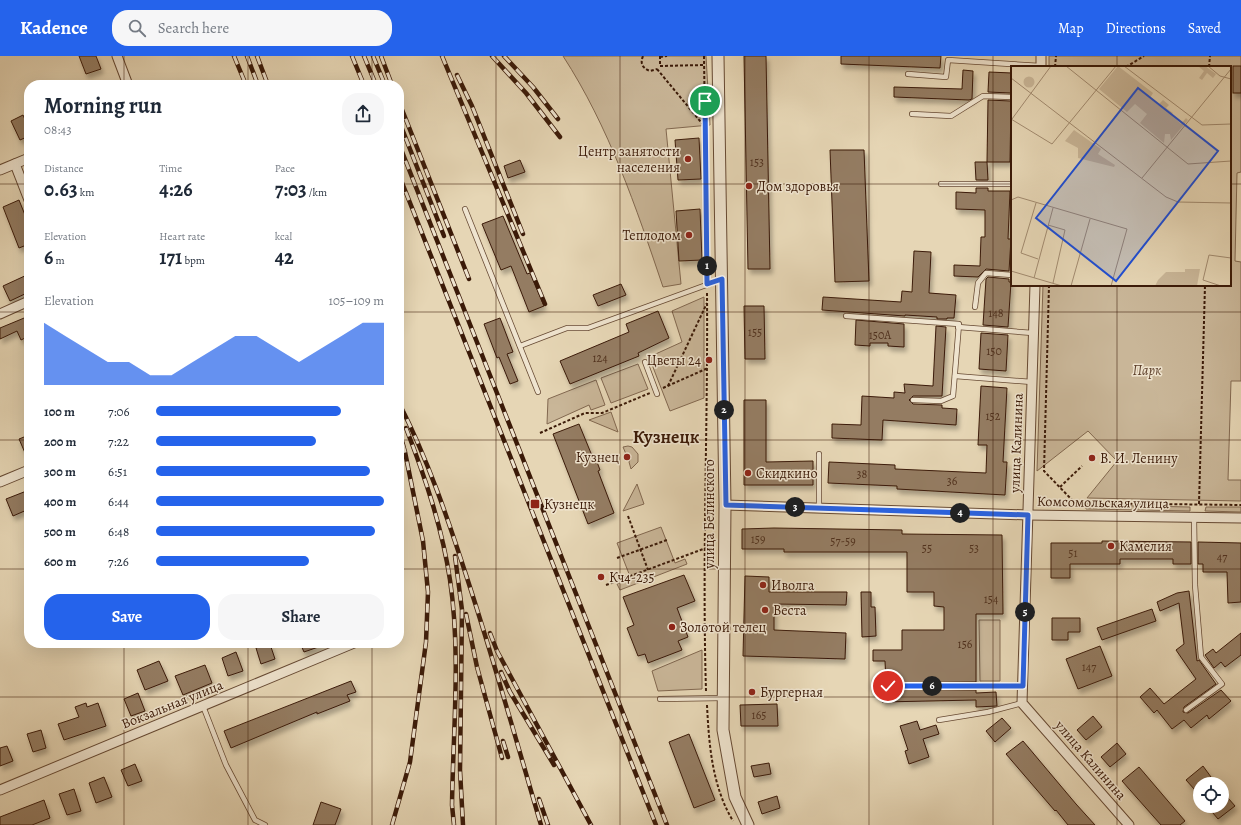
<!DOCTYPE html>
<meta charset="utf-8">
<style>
:root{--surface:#fff;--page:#f6f6f7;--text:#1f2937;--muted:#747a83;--accent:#2563eb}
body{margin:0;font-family:Alegreya,serif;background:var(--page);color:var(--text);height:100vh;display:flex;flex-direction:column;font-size:15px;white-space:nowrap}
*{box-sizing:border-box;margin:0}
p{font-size:13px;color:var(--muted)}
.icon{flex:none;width:22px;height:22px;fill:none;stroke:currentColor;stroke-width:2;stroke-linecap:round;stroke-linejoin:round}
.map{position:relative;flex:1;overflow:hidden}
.panel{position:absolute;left:24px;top:24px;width:380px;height:568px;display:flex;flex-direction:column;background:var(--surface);border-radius:16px;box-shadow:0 4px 16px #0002}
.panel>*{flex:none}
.controls{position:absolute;left:1193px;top:721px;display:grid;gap:8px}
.controls a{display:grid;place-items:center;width:36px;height:36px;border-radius:50%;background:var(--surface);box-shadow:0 4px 16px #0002;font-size:20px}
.pin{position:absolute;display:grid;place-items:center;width:34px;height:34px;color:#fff;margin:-17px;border:2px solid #fff;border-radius:50%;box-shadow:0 1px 4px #0007}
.km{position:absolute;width:20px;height:20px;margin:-10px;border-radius:50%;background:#222;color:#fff;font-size:11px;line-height:20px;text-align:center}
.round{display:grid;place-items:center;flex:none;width:42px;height:42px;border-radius:16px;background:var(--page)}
.headline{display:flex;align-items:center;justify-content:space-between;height:68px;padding:0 20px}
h1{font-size:22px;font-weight:700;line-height:30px}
.stats{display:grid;grid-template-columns:repeat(3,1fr);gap:6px;height:68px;padding:4px 20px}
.stats div{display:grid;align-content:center}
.stats b{font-size:20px;font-weight:700}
.stats small{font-size:11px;font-weight:400}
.stats p{font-size:11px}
.chart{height:112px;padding:8px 20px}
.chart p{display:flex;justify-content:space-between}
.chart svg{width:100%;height:72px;margin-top:4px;fill:var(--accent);opacity:.7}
.action{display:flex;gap:8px;margin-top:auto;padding:8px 20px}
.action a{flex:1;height:46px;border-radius:16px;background:var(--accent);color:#fff;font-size:16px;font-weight:700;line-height:46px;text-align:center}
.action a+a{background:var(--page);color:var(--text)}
ul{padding:0 20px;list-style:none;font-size:13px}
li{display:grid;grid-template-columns:64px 48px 1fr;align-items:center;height:30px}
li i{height:10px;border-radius:5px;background:var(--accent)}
header{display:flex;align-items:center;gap:24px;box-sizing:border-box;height:56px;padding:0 20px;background:var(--accent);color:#fff}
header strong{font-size:19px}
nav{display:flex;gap:22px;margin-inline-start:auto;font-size:14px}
.search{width:280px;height:36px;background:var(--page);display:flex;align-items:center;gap:10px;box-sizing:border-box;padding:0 14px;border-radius:16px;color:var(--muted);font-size:15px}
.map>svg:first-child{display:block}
.green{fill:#c9b698;stroke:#826850}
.building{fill:#947c62;stroke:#3b1a08;filter:url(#shadow)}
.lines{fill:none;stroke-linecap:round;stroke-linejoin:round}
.service-casing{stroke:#664933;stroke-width:6}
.minor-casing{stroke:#664933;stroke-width:11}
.tertiary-casing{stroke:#664933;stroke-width:13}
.path{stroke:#3b1a08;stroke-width:2;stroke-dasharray:3 2;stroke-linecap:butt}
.service{stroke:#efe4cf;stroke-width:4.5}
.minor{stroke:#efe4cf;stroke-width:9}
.tertiary{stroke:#efe4cf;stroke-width:11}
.rail-casing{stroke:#3b1a08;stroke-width:4.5}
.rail{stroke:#efe4cf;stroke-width:3;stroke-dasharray:9;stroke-linecap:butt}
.route-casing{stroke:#fff;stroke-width:8}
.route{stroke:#2563eb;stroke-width:5}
.grid{fill:none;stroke:#3b1a08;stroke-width:1;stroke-opacity:0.55}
.poi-dot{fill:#8f2418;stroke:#efe4cf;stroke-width:1.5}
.labels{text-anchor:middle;stroke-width:3;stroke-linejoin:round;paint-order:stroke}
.number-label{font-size:12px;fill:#51321e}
.poi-label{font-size:14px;fill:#3b1a08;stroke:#efe4cf;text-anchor:start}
.park-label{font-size:14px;font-style:italic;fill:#5e412c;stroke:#efe4cf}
.street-label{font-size:14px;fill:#3b1a08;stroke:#efe4cf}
.district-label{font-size:18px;font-weight:bold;fill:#3b1a08;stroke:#efe4cf}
.inset-road{fill:none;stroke:#a28b70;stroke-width:1}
.view{fill:#1d4ed8;fill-opacity:0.15;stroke:#1d4ed8;stroke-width:2}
.inset-edge{fill:none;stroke:#3b1a08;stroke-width:2}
</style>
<header>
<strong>Kadence</strong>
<div class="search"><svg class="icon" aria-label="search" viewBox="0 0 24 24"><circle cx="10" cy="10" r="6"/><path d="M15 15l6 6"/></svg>Search here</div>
<nav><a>Map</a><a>Directions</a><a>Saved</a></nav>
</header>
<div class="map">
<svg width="1241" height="769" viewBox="0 0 1241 769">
<defs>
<filter id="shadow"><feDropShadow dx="2.5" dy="4.5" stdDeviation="2" flood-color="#0004"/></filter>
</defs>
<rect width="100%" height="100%" fill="#e6d6b5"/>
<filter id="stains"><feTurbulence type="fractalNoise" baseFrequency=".005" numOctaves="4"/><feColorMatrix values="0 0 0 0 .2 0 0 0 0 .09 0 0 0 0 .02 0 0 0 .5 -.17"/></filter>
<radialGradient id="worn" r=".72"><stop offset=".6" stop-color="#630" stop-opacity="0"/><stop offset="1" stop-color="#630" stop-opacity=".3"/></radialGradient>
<g class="green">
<path d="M563,0H706L710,69L666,73L681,228L663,231C636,151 609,71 563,0Z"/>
<polygon points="1049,0 1241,0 1241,116 1237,117 1235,205 1241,206 1241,325 1231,325 1228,424 1241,424 1241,445 1087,442 1117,405 1088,375 1037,415 1043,229 1230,229 1230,11 1049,11"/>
<polygon points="704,241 704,342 670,355 649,301 682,286 672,255"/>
<polygon points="638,308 648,333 611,347 601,322"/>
<polygon points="596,324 605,349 591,354 589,349 547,368 548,343"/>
<polygon points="611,356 618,376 589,364"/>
<polygon points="628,390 632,391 638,398 638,406 631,413 629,406 631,401 626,398 623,391"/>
<polygon points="637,428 644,448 623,455"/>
<polygon points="1086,449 1190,451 1190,455 1086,453"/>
<polygon points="1206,451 1241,451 1241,456 1205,455"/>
<polygon points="661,471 675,507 685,503 687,508 620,534 617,528 631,523 617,487"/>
<polygon points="979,564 1000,564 1000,625 980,625"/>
<polygon points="702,594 702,633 658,635 652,615"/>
</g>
<g class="building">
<polygon points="79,0 96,0 101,13 86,18"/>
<polygon points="744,0 766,0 770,213 748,213"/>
<polygon points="841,0 941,0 940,12 841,8"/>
<rect x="1233" y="10" width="8" height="27"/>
<polygon points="963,14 973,15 972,43 969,44 894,41 894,31 962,33"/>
<polygon points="989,16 1012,17 1011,37 988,36"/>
<polygon points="988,44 1011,45 1010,106 987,106"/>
<polygon points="23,59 29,72 29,80 20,84 11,65"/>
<polygon points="699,82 701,123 678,124 675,84"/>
<polygon points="830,94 864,94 869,225 835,226"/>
<polygon points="520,104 525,116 508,122 504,110"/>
<polygon points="975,106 987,106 988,124 976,124"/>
<polygon points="976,132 988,132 988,135 1010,135 1008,183 1011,183 1009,215 986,213 978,221 954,220 954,209 980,210 981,181 985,181 985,154 956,153 956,136 976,137"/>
<polygon points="19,144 29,169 29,188 19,192 3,151"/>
<polygon points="700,153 702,204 679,205 676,155"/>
<polygon points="503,160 527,218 530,217 544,250 529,256 511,210 501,214 482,168"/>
<polygon points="914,195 931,196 929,237 956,239 954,262 947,262 947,263 937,263 937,261 905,259 905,260 822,254 823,241 901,246 902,235 912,236"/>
<polygon points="29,218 29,236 10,245 3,230"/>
<polygon points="988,221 1009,223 1009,226 1011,226 1008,271 983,269 986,223"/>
<polygon points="621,228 626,239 598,250 593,239"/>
<polygon points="744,250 764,250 765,303 745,303"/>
<polygon points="658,255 669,282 638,297 639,300 570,328 560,305 629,276 626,268"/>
<polygon points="29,260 29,280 21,284 17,275 0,283 0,272"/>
<polygon points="500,262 513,296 507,298 518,325 510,328 499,301 497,302 484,268"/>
<polygon points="856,264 904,268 904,291 888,290 888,287 870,287 870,290 855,289"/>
<polygon points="936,270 946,271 942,340 913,340 909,344 913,348 942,349 942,352 957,353 956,369 883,364 882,384 832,382 832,368 861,369 862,340 894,342 894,336 905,337 904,328 933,330"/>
<polygon points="981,277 1008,279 1006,315 979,313"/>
<polygon points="981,330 1007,332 1003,406 1007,406 1005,439 897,433 897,430 828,427 829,406 895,409 895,413 986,417 987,389 978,389"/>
<polygon points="744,344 766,344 766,406 813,405 813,429 744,429"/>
<polygon points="579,368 595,407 597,406 600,414 598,415 614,457 588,468 553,378"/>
<polygon points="29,379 29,406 19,383"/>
<polygon points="29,434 29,453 13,460 6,443"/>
<polygon points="774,472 902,474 902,478 1002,479 1003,558 976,558 976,626 886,627 885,605 873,605 873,594 902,594 902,574 944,574 944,551 934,550 934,536 907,536 907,496 784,496 784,493 742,493 742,473"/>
<polygon points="1102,485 1191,486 1191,508 1173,508 1173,503 1120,503 1120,508 1070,508 1070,522 1051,522 1051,487 1102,487"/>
<polygon points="1198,486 1241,487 1241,546 1228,547 1227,516 1203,516 1203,508 1198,508"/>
<polygon points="684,519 695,545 677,552 688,581 678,585 682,594 648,607 645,598 638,600 627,572 634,569 623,541"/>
<polygon points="745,520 769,521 769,536 847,536 846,549 774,548 774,574 846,577 845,603 743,600"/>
<polygon points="1189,535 1197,605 1199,604 1216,628 1184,651 1183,656 1188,657 1221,634 1231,645 1209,663 1207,659 1191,672 1184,664 1172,673 1157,654 1154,657 1140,641 1150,632 1164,648 1196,623 1176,594 1184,588 1179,547 1160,555 1157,546 1177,537"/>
<polygon points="861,536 871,536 871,551 875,551 876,580 862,581"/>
<polygon points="1152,553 1156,565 1102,584 1097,572"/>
<polygon points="1052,562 1080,562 1080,576 1068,576 1068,584 1052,584"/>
<polygon points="1241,577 1241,599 1225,611 1221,606 1214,612 1205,599 1213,593 1216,597"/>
<polygon points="300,587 326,587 327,588 304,596"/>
<polygon points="270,588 275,603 261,608 256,592"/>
<polygon points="1100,590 1112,620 1078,633 1066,603"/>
<polygon points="236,596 243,615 228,620 222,602"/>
<polygon points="159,605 168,625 145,634 137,614"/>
<polygon points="205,609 212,627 183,639 175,620"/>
<polygon points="351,625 356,636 347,639 350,645 317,658 317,656 231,692 224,675"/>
<polygon points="886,633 976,634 976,637 996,636 997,650 976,651 976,644 882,646 882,636 886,636"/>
<polygon points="138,637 145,655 131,660 124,643"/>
<polygon points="86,647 87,651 98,647 106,670 64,684 58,668 79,661 75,651"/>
<polygon points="777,648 778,670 741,670 740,649"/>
<polygon points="1093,660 1102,671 1086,684 1077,674"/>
<polygon points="1002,662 1011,672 995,686 986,675"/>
<polygon points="917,665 920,674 936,669 939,678 923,683 929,701 909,708 905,695 908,694 900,670"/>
<polygon points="41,674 46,692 33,696 27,678"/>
<polygon points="689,678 715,744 694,752 669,686"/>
<polygon points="1023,685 1076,748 1095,769 1068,769 1056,754 1055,755 1006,698"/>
<polygon points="1117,687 1126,698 1110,711 1101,701"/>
<polygon points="7,690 13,705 0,710 0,692"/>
<polygon points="769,707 771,718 754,721 751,710"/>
<polygon points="135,708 142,725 128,730 121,714"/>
<polygon points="1203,710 1211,721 1200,728 1195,734 1186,724"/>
<polygon points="1139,711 1185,765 1180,769 1161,769 1122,725"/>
<polygon points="104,721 112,741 96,747 89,727"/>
<polygon points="74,733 81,755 67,759 59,738"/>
<polygon points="1222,735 1235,750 1218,763 1207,750 1222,750"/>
<polygon points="777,740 780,752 762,758 758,746"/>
<polygon points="44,744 50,762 32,769 0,769 0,761"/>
<polygon points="321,746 341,753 335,769 313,769"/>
</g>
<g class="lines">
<defs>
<g id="service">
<polyline points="908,18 946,21 948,4 1041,10"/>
<polyline points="912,58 951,60 983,40 1012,41"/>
<polyline points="941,128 1012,128"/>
<polyline points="465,153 538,336"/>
<polyline points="975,251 978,227 986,217 1012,219"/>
<polyline points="846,260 959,268 953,340 941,345 913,344"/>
<polyline points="958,271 1033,277"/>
<polyline points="520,290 567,272 588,272 720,224"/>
<polyline points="645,306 657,338"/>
<polyline points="955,320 1032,326"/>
<polyline points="819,452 819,398"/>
<polyline points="888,630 1023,630"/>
<polyline points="660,643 723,642"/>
<polyline points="203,650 226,709 255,764 265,769"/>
<polyline points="1186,654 1222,628 1201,601 1195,529 1194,461"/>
<polyline points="939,664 988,656 1022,647"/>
</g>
<g id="minor">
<polyline points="117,0 128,29"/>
<polyline points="1041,11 1041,0"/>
<polyline points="15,108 29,144"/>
<polyline points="0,114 29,102"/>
<polyline points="1035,229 1022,647 1129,769"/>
<polyline points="0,258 29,245"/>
<polyline points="0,426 29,414"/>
<polyline points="725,449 1028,459 1241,462"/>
<polyline points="0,734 354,587"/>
</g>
<polyline id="tertiary" points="718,0 725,449 723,674 735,741 748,769"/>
</defs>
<use href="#service" class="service-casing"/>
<use href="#minor" class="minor-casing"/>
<use href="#tertiary" class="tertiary-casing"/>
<g class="path">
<path d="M643,0C640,7 642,12 650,15L657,13"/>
<polyline points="660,0 660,10"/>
<polyline points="704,0 707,221"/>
<polyline points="660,1 667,0"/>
<polyline points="660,10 704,9"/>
<polyline points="1055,11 1056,0"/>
<polyline points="1126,11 1144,0"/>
<polyline points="1209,11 1210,0"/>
<polyline points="657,13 705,71"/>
<polyline points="1049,229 1044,415 1075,447 1241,449"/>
<polyline points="668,330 707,247"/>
<polyline points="663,332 708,312"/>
<polyline points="540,377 585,357 602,357 650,337"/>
<polyline points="1060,431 1082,410"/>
<polyline points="1199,448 1205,229"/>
<polyline points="628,460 648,514"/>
<polyline points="617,502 667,484"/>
<polyline points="606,529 706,492"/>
<path d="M706,635C702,502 708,370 707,237"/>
<path d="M707,649C709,689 712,730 733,765"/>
</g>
<use href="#service" class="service"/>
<use href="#minor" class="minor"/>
<use href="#tertiary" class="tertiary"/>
<defs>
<g id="rail">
<polyline points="234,0 246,29"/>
<polyline points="247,0 258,29"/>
<polyline points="257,0 268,29"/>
<polyline points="352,0 364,29"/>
<polyline points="364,0 376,29"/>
<polyline points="373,0 385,29"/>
<polyline points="381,0 392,29"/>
<polyline points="442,0 545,248"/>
<polyline points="492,0 526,37 560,81"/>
<polyline points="504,0 533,31 558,63"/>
<polyline points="457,19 472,50 523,178"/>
<polyline points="399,46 469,223"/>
<polyline points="399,65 444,180"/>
<polyline points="399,88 667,769"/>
<polyline points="399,119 656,769"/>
<path d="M399,347C428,404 448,463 468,525C494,605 517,687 541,769"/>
<path d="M406,372C425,421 442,471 450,524C461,598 453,675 452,749L454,769"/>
<polyline points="455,500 462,554 460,714 463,769"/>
<polyline points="466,558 477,611 502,702"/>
<polyline points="490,577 497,595 591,769"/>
<polyline points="501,616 510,636 554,709"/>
<polyline points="503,685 508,701"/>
<polyline points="539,743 548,769"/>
<polyline points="392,769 410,706 426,586 428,536 423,485 405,396 399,374"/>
</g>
</defs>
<use href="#rail" class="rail-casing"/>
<use href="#rail" class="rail"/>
</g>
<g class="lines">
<defs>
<polyline id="route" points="705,45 707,228 722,223 726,449 1028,459 1023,630 888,630"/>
</defs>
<use href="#route" class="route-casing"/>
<use href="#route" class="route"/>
</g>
<path class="grid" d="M124,0V29M248,0V29M372,0V29M496,0V769M620,0V769M745,0V769M869,0V769M993,0V769M1117,0V11M0,128H29M399,128H1012M1230,128H1241M1117,229V769M0,256H29M399,256H1241M0,384H29M399,384H1241M0,513H29M399,513H1241M124,587V769M248,587V769M372,587V769M0,641H1241"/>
<g class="poi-dot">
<circle cx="688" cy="103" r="4"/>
<circle cx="749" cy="130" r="4"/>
<circle cx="689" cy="179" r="4"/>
<circle cx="709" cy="304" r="4"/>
<circle cx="627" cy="401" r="4"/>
<circle cx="1092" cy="402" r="4"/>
<circle cx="748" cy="417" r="4"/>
<rect x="530" y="443" width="10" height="10" rx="2"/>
<circle cx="1111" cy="490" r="4"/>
<circle cx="601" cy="521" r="4"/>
<circle cx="763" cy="529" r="4"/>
<circle cx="765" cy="554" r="4"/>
<circle cx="672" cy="571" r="4"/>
<circle cx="752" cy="636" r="4"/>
</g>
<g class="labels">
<g class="number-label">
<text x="757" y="110">153</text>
<text x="996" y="261">148</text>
<text x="755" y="280">155</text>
<text x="880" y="283">150А</text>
<text x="994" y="299">150</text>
<text x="600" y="306">124</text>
<text x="993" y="364">152</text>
<text x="862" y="422">38</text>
<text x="952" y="429">36</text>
<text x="758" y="487">159</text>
<text x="843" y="489">57-59</text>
<text x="927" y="496">55</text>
<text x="974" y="496">53</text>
<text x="1073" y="501">51</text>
<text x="1222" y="505">47</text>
<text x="991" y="547">154</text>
<text x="965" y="592">156</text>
<text x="1089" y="615">147</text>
<text x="759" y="663">165</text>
</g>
<g class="poi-label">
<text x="680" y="100" text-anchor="end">Центр занятости<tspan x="680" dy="16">населения</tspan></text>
<text x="757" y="135">Дом здоровья</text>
<text x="681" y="184" text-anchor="end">Теплодом</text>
<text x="701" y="309" text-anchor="end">Цветы 24</text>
<text x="619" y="406" text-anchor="end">Кузнец</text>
<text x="1100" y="407">В. И. Ленину</text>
<text x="756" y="422">Скидкино</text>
<text x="544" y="453">Кузнецк</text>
<text x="1119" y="495">Камелия</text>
<text x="609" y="526">Кч4-235</text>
<text x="771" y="534">Иволга</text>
<text x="773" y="559">Веста</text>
<text x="680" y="576">Золотой телец</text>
<text x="760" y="641">Бургерная</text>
</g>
<g class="park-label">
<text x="1147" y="319">Парк</text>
</g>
<g class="street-label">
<text transform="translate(1016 387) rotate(-88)" y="5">улица Калинина</text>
<text transform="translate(1103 446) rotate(1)" y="5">Комсомольская улица</text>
<text transform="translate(709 458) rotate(-90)" y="5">улица Белинского</text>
<text transform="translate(172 648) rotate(-22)" y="5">Вокзальная улица</text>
<text transform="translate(1091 704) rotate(49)" y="5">улица Калинина</text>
</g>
<g class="district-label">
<text x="666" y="387">Кузнецк</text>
</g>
</g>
<g transform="translate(1011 10)">
<rect width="220" height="220" fill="#e6d6b5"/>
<path d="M107,0L142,27L139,32L147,39L152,34L158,39L155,42L162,47L160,49L170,58L175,52L177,54L160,74L159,68H154L153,77L129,57L136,48L124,38L116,46L88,23ZM187,0H194L205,8L202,12L196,7L191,14L188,12L193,5ZM12.5 16a5.5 5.5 0 1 1 11 0a5.5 5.5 0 1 1-11 0ZM63,64L90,83L87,88L104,99L103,101L67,92V82L54,75ZM174,203H189L186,220H144L147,214L155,206H174Z" fill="#c9b698"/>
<path class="inset-road" d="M55,0L177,98L220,95M113,0L191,59L220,58M197,0L209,10L220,13M0,12L155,131L167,136L220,137M0,53L41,78L105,0M1,53L40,0M131,112L220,3M0,134L7,131L116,163L100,220M25,137L10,187L27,193M37,159L54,164L42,217M0,205L51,220M23,212L42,142M60,220L79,153M210,220L192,214L198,189L220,192"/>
<path class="view" d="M127,22L207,85L105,215L25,152Z"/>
<rect width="220" height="220" class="inset-edge"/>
</g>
<rect width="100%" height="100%" filter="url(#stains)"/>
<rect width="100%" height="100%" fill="url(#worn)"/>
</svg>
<div class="controls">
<a><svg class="icon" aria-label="locate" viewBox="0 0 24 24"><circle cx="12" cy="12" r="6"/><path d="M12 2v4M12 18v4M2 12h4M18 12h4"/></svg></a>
</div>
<div class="pin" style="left:705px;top:45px;background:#1e9e55"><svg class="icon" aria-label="arrive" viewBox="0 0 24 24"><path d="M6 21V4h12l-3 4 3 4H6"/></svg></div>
<div class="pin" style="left:888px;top:630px;background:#d93025"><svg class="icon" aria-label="check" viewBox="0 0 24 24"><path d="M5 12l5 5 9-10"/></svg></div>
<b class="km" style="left:707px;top:210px">1</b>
<b class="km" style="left:724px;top:354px">2</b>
<b class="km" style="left:795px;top:451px">3</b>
<b class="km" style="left:960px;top:457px">4</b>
<b class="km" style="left:1025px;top:556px">5</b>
<b class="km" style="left:932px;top:630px">6</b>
<section class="panel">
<div class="headline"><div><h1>Morning run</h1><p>08:43</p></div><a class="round"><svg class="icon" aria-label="share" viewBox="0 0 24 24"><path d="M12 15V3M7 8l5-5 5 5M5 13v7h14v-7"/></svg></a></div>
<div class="stats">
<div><p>Distance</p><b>0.63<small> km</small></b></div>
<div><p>Time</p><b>4:26</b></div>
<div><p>Pace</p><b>7:03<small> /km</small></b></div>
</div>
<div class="stats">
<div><p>Elevation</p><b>6<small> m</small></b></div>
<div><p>Heart rate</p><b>171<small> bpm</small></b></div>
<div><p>kcal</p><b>42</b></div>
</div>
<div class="chart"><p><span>Elevation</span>105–109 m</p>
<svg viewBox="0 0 160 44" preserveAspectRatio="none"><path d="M0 44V6L10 14L20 22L30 30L40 30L50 38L60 38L70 30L80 22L90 14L100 14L110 22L120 30L130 22L140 14L150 6L160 6V44z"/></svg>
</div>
<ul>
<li><b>100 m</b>7:06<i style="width:81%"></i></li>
<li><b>200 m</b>7:22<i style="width:70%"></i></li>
<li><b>300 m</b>6:51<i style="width:94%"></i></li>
<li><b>400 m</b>6:44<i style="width:100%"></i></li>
<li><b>500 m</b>6:48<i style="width:96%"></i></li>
<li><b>600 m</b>7:26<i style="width:67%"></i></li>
</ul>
<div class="action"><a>Save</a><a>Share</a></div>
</section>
</div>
